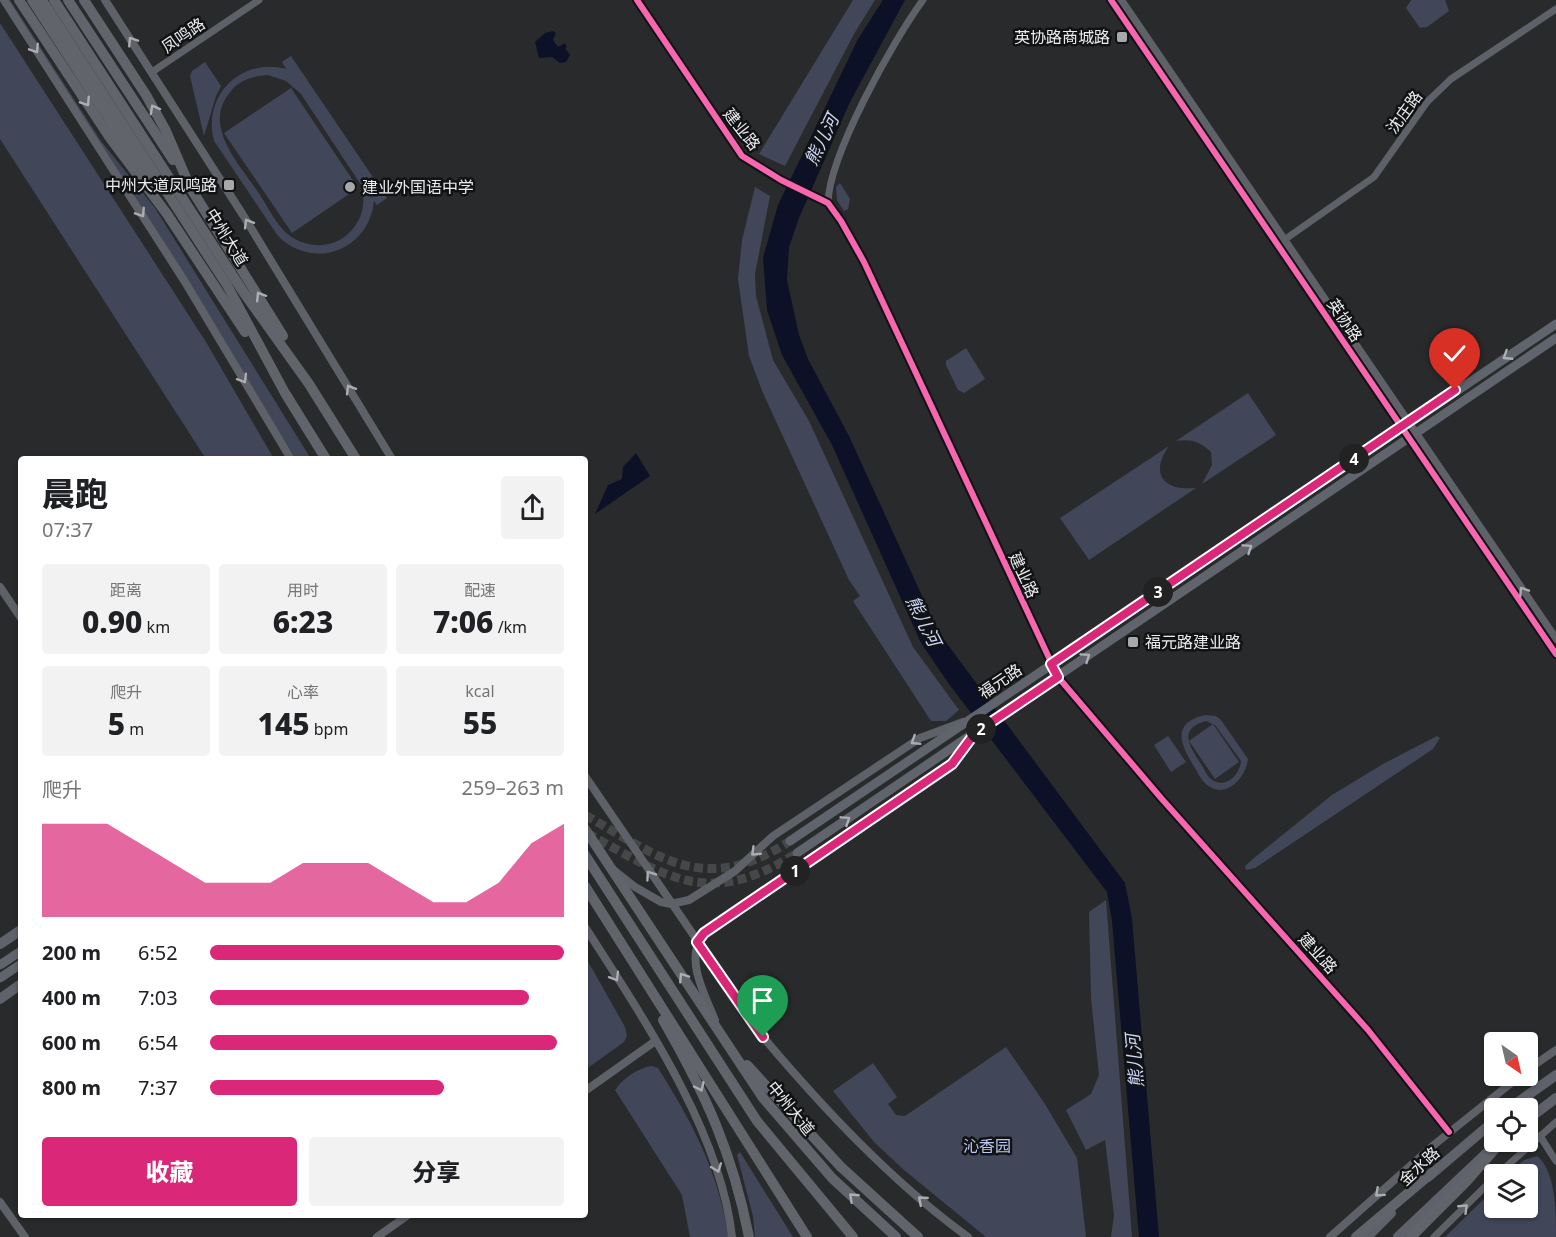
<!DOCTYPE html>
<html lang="zh">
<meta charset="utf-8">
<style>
:root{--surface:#fff;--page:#f2f2f2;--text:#202124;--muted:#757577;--accent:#db2777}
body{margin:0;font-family:"Noto Sans","Noto Sans SC",sans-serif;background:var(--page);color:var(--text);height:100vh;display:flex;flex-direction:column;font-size:22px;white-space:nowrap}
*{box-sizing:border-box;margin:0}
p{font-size:20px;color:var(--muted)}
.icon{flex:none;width:33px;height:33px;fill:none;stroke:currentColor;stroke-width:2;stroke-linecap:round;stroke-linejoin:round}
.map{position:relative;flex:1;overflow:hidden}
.details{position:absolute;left:18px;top:456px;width:570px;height:762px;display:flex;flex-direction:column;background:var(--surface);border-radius:6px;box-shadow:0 2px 4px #0004}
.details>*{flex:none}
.needle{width:39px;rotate:146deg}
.buttons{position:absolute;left:1484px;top:1032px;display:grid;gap:12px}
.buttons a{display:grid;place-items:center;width:54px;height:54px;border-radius:6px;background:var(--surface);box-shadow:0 2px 4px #0004;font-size:30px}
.pin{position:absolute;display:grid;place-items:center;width:51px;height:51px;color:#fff;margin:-62px -26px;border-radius:50% 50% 50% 0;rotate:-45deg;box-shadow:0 0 6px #0007}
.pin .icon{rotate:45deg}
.km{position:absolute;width:30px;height:30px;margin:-15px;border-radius:50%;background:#222;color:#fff;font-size:16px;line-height:30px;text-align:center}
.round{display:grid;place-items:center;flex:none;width:63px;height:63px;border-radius:6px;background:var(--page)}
.overview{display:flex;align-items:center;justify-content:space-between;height:102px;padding:0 24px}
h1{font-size:33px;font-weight:800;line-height:45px}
.stats{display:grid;grid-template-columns:repeat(3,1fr);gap:9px;height:102px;padding:6px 24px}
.stats div{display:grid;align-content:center;border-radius:6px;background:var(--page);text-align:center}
.stats b{font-size:30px;font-weight:800}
.stats small{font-size:16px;font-weight:400}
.stats p{font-size:16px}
.chart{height:168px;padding:12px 24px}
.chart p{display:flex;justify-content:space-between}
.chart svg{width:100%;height:108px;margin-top:6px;fill:var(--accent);opacity:.7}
.primary-button{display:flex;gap:12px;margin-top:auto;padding:12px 24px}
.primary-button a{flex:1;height:69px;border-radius:6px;background:var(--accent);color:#fff;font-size:24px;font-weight:800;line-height:69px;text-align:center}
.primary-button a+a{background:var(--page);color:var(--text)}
ul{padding:0 24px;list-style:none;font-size:20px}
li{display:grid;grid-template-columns:96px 72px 1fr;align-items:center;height:45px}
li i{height:15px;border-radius:8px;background:var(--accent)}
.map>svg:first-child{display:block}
.green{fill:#414758;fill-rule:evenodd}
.water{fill:#0c1127}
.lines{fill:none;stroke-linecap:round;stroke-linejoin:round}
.secondary-tunnel{stroke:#464748;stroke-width:9;stroke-dasharray:9 4.5;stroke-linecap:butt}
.minor{stroke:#5f6169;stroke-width:7}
.tertiary{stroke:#5f6169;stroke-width:8}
.secondary{stroke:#60646c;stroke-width:9}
.primary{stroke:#5f616b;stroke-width:10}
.trunk{stroke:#62646c;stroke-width:10}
.cycleway-casing{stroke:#111213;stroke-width:10}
.cycleway{stroke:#f766af;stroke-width:6}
.oneway{stroke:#acadb2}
.oneway2{stroke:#adafb4}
.oneway3{stroke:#acafb4}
.route-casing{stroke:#fff;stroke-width:12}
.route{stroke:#db2777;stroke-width:8}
.poi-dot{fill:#a7a8aa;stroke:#111213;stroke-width:2}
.labels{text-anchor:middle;stroke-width:5;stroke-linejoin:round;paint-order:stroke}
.street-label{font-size:16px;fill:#ebecee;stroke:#111213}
.poi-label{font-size:16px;fill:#ebecee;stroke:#111213;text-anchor:end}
.park-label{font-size:16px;fill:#bac8f5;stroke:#111213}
.water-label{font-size:18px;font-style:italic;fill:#cdd8fa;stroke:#111213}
</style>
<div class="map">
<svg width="1556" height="1237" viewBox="0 0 1556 1237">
<rect width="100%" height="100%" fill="#292a2b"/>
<g class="green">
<polygon points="7,0 10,0 101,141 155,208 311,459 296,459 132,193"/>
<polygon points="853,0 875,0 854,34 785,166 759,154"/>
<polygon points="1411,0 1445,0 1449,11 1427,27 1420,28 1406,8"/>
<polygon points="0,23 206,342 274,459 206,459 0,139"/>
<path d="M291,56L387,198L377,205L374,201C369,251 313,271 278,236L214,141C202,96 241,57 286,69L282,62ZM268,75L286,81L301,94L361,185C366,202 363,219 350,232C336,247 312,249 295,239C278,230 269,208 258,192C239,164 201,125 231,91C240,80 253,76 268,75Z"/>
<polygon points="205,62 221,86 216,96 204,136 190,76 192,71"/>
<polygon points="291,88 358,188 292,233 224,133"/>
<polygon points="840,183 850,199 848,209 844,211 837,200 836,187"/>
<polygon points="755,187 770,196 755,274 756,296 773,360 809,421 913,647 959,710 946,721 931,721 853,601 860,596 849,580 763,393 749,356 738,279 742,240"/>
<polygon points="966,348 985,379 964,393 958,390 946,365 946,361"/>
<path d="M1248,393L1276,435L1202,484L1212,465L1211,452C1199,441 1191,439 1176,441Z"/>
<path d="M1169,446C1149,474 1164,491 1196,488L1089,560L1060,518Z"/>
<path d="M1205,715L1216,716L1221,720L1248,759C1246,778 1225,801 1206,784C1201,780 1198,773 1195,768C1181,746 1170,723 1205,715ZM1206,721L1215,725L1241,761C1240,775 1225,790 1211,779C1207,776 1204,769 1201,764C1190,747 1177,729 1206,721Z"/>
<polygon points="1213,724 1239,762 1215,779 1189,741"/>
<polygon points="1168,736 1186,762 1171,772 1154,745"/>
<polygon points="1437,736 1440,738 1433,749 1255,868 1246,870 1245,866 1254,858 1332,795 1383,764"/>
<polygon points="1106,900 1132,1237 1111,1237 1114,1215 1105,1140 1086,1150 1066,1110 1091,1094 1099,1075 1091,998 1089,912"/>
<polygon points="585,956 625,1027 627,1036 624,1042 585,1070"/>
<polygon points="1006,1047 1045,1104 1077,1158 1086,1237 986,1237 904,1170 874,1142 833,1091 873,1063 897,1097 888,1104 896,1115 905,1116"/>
<path d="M652,1066L658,1068C694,1125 717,1170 729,1237H690L682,1195L615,1090C623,1078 638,1068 652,1066Z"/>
<polygon points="740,1152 793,1237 755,1237 753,1216 737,1155"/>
<path d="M1537,1156C1556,1171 1556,1212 1556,1237H1445L1494,1189V1208H1527V1174H1508L1524,1160Z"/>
</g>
<g class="water">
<polygon points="883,0 905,0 849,104 799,218 789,247 787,280 799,335 808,359 849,436 939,633 1125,883 1132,919 1159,1237 1139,1237 1112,921 1107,892 949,684 921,643 832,445 782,355 767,310 763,258 778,205 858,39"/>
<polygon points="553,31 556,33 553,40 558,47 565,43 567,47 565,48 570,55 566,62 560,63 552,57 539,58 535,42 545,33"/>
<polygon points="636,453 650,476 595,514 608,485 622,479 623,467"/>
</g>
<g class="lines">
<g class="secondary-tunnel">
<path d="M585,815C662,859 705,896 790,841"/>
<path d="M587,833C668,878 709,909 797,853"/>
</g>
<g class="minor">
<polyline points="637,0 742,156 781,180 828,203 841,221 864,262 1058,677 1161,798 1368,1030 1449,1132"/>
<polyline points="152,72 259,0"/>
<path d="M828,203C829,155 893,41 923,0"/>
<polyline points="1284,240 1374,177 1427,102 1451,79 1556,9"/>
<polyline points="1540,1136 1556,1161"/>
<polyline points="1498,1174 1556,1122"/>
<polyline points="1434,1237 1494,1178"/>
</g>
<g class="tertiary">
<polyline points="4,0 185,282 291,459"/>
<polyline points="105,0 243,215 392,459"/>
<polyline points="1111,0 1556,654"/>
<polyline points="1121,0 1556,639"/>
<polyline points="0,587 21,618"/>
<path d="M585,776L763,1037C824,1109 891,1181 968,1237"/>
<polyline points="615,871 635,887 661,902 671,904 689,900 735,871 773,836 920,738 963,722"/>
<path d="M585,927C642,1016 721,1132 732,1237"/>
<path d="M715,1020C704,993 684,958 704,933L952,764L974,734"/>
<polyline points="1527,1070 1556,1050"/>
<polyline points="585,1091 654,1042"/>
<polyline points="0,1202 25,1237"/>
<polyline points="377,1237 408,1215"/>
<polyline points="1330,1237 1435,1144 1520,1076"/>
</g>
<g class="secondary">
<polyline points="790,841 1556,324"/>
<polyline points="797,853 1556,338"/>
<polyline points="0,965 21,951"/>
<polyline points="0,978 21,964"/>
</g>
<g class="primary">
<polyline points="0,944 21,930"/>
<polyline points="0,999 21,984"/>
<polyline points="1510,1108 1556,1075"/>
<polyline points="1527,1120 1556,1098"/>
<polyline points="1428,1177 1494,1121"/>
<polyline points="1367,1237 1391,1213"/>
<polyline points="1398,1237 1491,1149"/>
</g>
<g class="trunk">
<polyline points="19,0 110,138 167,214 245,332"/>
<polyline points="32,0 146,176"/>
<polyline points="42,0 227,285 285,393 326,459"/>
<polyline points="54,0 244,293 309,384 356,459"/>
<polyline points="68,0 173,160"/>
<polyline points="84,0 146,95 166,131 190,187 283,336"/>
<polyline points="585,829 763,1098 832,1178 896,1237"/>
<polyline points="585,855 757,1121 853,1237"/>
<polyline points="585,886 807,1237"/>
<path d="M663,1020C706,1095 732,1151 749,1237"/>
<polyline points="747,1065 841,1167 918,1237"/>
<polyline points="1356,1237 1433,1172"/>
<polyline points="1411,1237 1467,1181 1501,1142"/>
</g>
<defs>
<g id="cycleway">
<polyline points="637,0 742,156 781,180 828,203 841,221 864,262 1058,677 1161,798 1368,1030 1449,1132"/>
<polyline points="1111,0 1556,654"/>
</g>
</defs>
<use href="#cycleway" class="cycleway-casing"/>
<use href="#cycleway" class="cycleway"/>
</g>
<defs><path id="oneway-chevron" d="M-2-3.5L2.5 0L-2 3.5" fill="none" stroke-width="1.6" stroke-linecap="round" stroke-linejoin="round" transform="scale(1.5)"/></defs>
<g class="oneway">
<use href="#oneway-chevron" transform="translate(132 41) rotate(-123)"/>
<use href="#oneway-chevron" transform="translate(35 49) rotate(57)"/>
<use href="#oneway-chevron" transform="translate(141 213) rotate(57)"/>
<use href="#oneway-chevron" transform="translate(248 223) rotate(-121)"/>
<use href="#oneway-chevron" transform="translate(243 379) rotate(59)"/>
<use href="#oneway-chevron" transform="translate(350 389) rotate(-121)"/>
<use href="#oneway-chevron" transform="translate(1523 591) rotate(-124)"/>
<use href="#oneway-chevron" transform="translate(915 741) rotate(148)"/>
<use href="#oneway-chevron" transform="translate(755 852) rotate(136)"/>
<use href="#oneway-chevron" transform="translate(650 875) rotate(-125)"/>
<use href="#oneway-chevron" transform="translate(615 977) rotate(59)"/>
<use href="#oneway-chevron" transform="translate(717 1168) rotate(70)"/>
<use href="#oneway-chevron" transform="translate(1379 1193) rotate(138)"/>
<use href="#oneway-chevron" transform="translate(922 1200) rotate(-139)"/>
<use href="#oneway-chevron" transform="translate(1464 1208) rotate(-44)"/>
</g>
<g class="oneway2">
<use href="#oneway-chevron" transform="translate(86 102) rotate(57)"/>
<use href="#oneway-chevron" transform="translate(154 109) rotate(-119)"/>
<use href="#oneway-chevron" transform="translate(260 296) rotate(-122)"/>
<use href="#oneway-chevron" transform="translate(683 977) rotate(-123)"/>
<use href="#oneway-chevron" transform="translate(700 1087) rotate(65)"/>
<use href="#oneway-chevron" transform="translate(853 1197) rotate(-137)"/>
</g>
<g class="oneway3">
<use href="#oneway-chevron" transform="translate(1507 356) rotate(147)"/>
<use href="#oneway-chevron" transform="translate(1248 548) rotate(-34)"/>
<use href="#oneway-chevron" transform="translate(1086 657) rotate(-34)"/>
<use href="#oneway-chevron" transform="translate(846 820) rotate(-34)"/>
</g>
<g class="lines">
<defs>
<polyline id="route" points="763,1037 697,942 704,933 952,764 975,733 1058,677 1051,664 1455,390"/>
</defs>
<use href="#route" class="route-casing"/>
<use href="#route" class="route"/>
</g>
<g class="poi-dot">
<rect x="1116" y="31" width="12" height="12" rx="3"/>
<rect x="223" y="179" width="12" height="12" rx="3"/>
<circle cx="350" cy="187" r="6"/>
<rect x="1127" y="636" width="12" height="12" rx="3"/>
</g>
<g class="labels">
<g class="street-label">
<text transform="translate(183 35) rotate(-34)" y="6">凤鸣路</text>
<text transform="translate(1404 112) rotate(-54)" y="6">沈庄路</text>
<text transform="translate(742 129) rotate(52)" y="6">建业路</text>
<text transform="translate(227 237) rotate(58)" y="6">中州大道</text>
<text transform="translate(1345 320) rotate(56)" y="6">英协路</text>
<text transform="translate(1024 575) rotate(65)" y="6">建业路</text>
<text transform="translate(1000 681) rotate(-34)" y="6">福元路</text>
<text transform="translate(1318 953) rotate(48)" y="6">建业路</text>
<text transform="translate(791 1108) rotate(51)" y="6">中州大道</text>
<text transform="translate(1419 1166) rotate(-43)" y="6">金水路</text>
</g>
<g class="poi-label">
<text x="1110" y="43">英协路商城路</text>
<text x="217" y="191">中州大道凤鸣路</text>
<text x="362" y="193" text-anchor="start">建业外国语中学</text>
<text x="1145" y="648" text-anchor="start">福元路建业路</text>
</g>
<g class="park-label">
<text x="987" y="1152">沁香园</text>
</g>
<g class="water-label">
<text transform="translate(822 140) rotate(-64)" y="6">熊儿河</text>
<text transform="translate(923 621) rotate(63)" y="6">熊儿河</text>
<text transform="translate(1135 1061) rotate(-95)" y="6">熊儿河</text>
</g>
</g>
</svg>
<div class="buttons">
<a><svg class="needle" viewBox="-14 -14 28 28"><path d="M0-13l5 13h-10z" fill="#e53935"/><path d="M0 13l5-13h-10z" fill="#757577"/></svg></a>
<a><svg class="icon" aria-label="locate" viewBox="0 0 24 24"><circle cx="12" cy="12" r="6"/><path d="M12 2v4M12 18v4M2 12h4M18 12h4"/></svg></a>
<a><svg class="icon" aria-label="layers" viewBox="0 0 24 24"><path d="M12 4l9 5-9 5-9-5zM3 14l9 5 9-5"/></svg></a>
</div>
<div class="pin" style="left:763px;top:1037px;background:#1e9e55"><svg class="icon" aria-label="arrive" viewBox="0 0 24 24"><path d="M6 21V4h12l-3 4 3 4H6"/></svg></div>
<div class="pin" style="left:1455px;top:390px;background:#d93025"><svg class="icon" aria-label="check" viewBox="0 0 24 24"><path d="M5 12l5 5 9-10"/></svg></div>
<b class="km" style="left:795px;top:871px">1</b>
<b class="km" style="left:981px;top:729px">2</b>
<b class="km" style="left:1158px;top:592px">3</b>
<b class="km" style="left:1354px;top:459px">4</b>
<section class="details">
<div class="overview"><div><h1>晨跑</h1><p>07:37</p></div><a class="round"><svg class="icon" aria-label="share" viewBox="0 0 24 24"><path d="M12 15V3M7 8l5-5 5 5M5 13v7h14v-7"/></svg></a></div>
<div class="stats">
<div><p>距离</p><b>0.90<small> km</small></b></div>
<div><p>用时</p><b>6:23</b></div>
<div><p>配速</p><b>7:06<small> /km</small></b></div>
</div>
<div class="stats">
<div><p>爬升</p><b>5<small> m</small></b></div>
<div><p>心率</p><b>145<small> bpm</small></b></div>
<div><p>kcal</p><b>55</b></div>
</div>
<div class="chart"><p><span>爬升</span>259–263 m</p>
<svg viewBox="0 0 160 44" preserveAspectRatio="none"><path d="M0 44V6L10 6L20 6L30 14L40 22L50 30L60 30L70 30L80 22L90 22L100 22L110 30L120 38L130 38L140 30L150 14L160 6V44z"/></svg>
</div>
<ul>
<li><b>200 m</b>6:52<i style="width:100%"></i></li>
<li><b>400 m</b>7:03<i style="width:90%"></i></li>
<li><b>600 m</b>6:54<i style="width:98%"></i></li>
<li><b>800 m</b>7:37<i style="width:66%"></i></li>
</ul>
<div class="primary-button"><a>收藏</a><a>分享</a></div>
</section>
</div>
